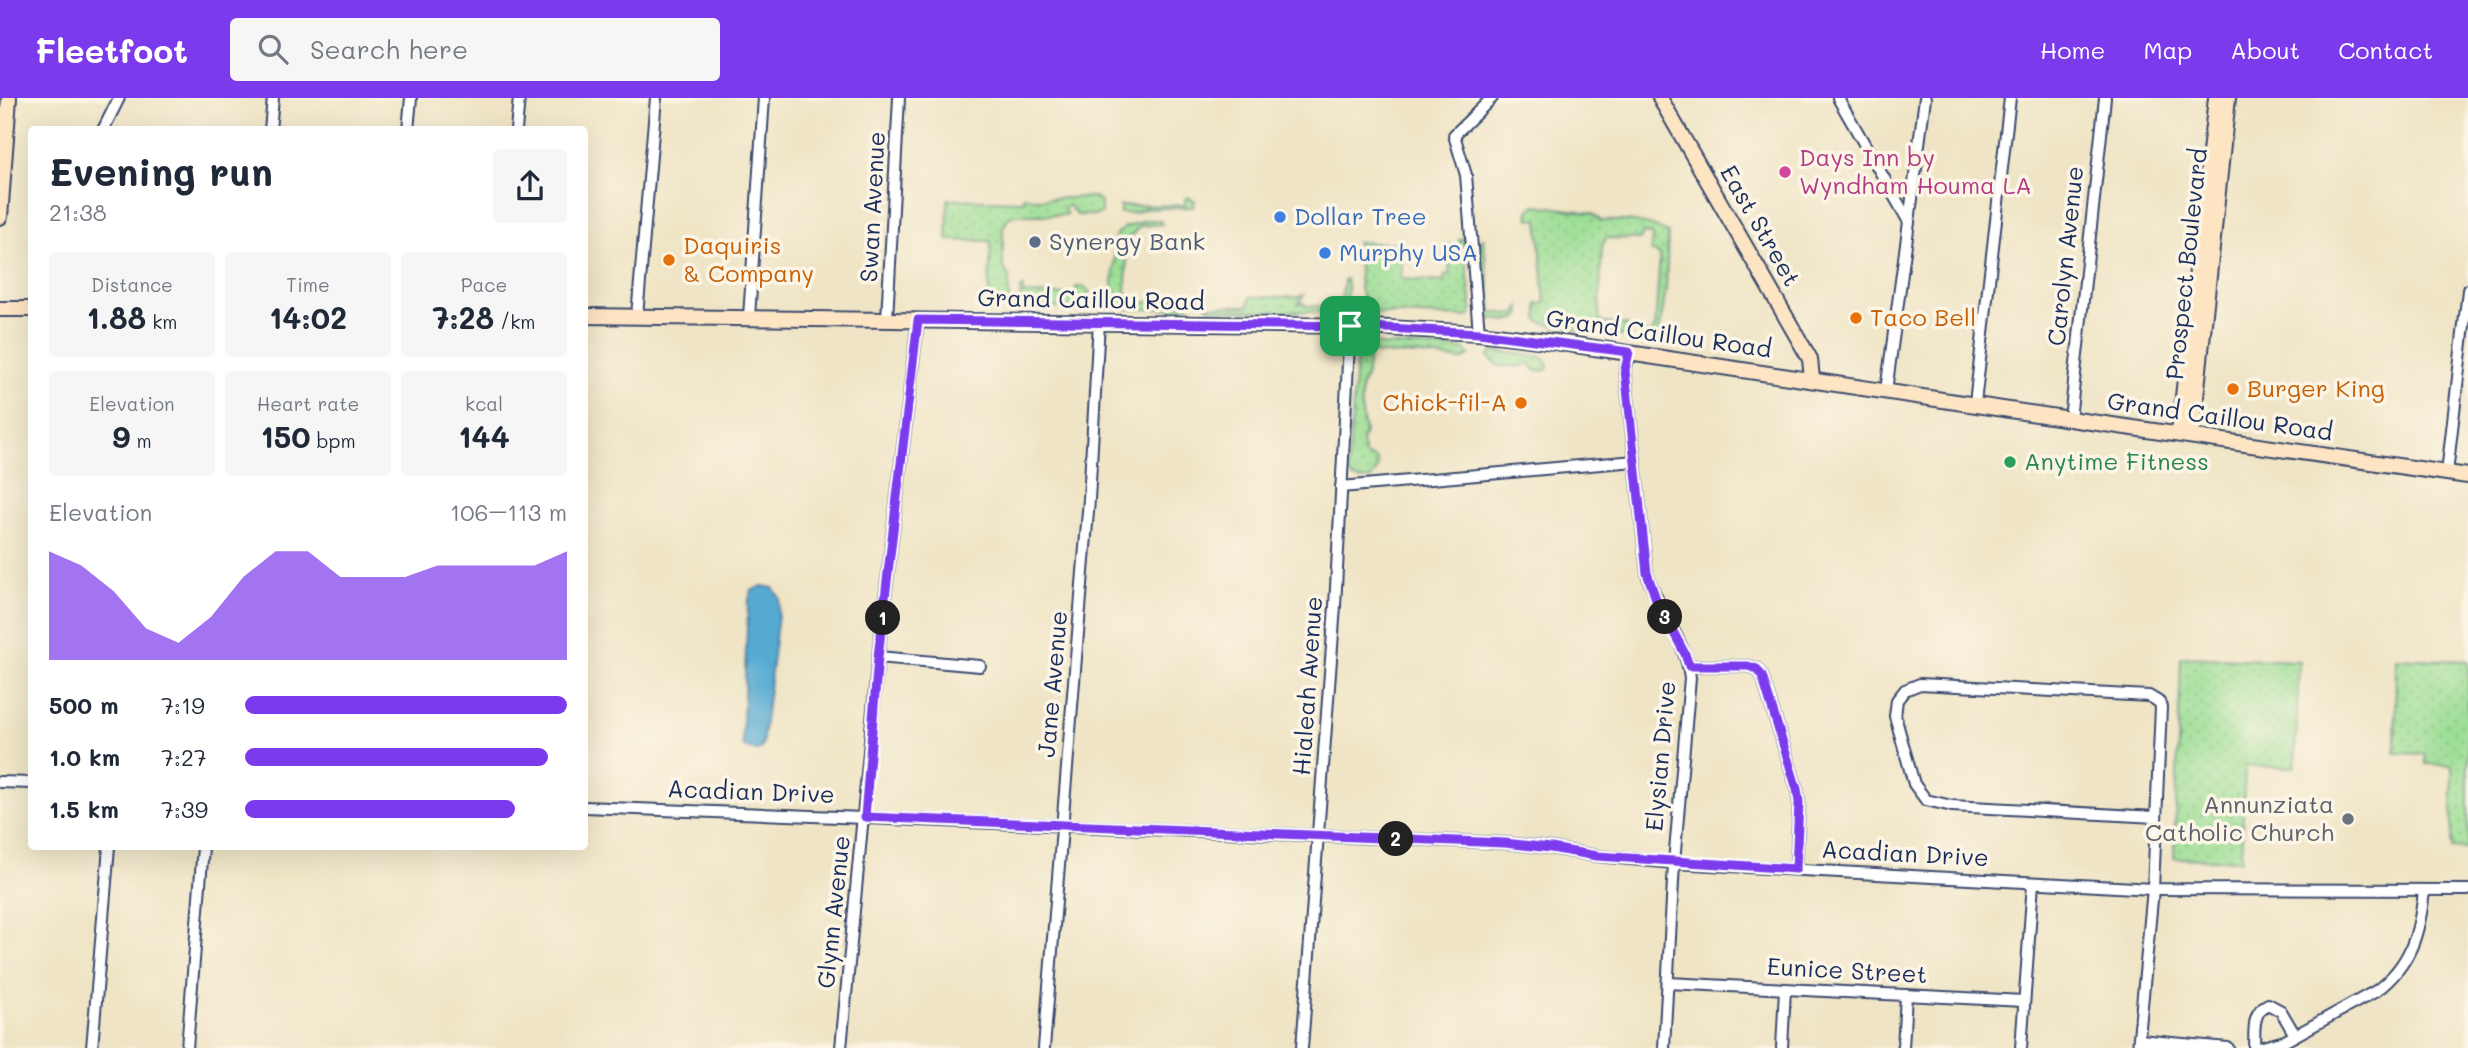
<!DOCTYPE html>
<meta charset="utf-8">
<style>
:root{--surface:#fff;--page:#f6f6f7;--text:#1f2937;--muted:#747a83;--accent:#7c3aed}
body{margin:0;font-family:Mali,sans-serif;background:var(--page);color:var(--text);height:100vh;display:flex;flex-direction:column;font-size:26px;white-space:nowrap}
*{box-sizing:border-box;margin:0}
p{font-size:23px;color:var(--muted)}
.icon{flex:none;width:38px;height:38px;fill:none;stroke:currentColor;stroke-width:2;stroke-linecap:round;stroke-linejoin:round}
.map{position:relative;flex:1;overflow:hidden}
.panel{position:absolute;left:28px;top:28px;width:560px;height:724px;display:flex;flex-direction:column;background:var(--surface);border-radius:7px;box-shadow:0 7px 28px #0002}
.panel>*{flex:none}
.pin{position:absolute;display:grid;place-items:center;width:60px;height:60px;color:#fff;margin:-30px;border-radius:14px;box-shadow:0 4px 10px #0006}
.km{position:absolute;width:35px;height:35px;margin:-18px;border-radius:50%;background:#222;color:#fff;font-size:19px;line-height:35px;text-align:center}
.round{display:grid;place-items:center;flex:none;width:74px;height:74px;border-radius:7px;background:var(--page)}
.headline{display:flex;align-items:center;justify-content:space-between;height:119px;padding:0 21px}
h1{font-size:38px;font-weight:800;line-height:52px}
.figures{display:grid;grid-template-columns:repeat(3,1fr);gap:10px;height:119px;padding:7px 21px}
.figures div{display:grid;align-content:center;border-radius:7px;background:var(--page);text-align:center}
.figures b{font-size:30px;font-weight:800}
.figures small{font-size:19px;font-weight:400}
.figures p{font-size:19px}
.chart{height:196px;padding:14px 21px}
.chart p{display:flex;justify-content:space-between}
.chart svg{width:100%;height:126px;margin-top:7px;fill:var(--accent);opacity:.7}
ul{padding:0 21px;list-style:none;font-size:23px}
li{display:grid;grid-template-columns:112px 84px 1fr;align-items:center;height:52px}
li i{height:18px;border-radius:9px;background:var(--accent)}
header{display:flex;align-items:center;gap:42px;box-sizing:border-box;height:98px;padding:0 35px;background:var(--accent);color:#fff}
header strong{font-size:33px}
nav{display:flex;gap:38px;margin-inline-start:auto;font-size:24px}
.search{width:490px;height:63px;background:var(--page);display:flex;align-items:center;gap:18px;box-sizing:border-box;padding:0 24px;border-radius:7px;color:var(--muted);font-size:26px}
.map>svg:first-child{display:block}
.grass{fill:url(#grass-dots);stroke:#5c867a;stroke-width:2}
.water{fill:#57abd3;stroke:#396d98;stroke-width:2}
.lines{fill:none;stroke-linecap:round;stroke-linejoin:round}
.street-casing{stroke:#3b4a6d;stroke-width:14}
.secondary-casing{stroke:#3b4a6d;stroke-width:18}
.street{stroke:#fff;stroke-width:10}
.secondary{stroke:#fde5c4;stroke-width:14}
.route-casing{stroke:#fff;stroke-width:14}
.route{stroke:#7c3aed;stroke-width:9}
.hotel-dot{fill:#d1479c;stroke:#fcf5e5;stroke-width:2.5}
.shop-dot{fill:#3f7fe0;stroke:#fcf5e5;stroke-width:2.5}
.service-dot{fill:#5c6f8a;stroke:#fcf5e5;stroke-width:2.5}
.food-dot{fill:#e8710a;stroke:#fcf5e5;stroke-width:2.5}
.leisure-dot{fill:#2e9e5b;stroke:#fcf5e5;stroke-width:2.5}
.worship-dot{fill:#6b7280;stroke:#fcf5e5;stroke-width:2.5}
.labels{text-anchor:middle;stroke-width:7;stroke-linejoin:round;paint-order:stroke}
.hotel-label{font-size:24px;fill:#b23c85;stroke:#fcf5e5;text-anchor:start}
.street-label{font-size:24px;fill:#1b2f5e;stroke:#fcf5e5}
.shop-label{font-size:24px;fill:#366cbe;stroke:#fcf5e5;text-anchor:start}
.service-label{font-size:24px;fill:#4e5e75;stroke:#fcf5e5;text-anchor:start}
.food-label{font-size:24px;fill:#c56008;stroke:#fcf5e5;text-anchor:start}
.leisure-label{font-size:24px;fill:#27864d;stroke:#fcf5e5;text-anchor:start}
.worship-label{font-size:24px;fill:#5b616d;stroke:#fcf5e5;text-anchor:end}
</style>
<header>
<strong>Fleetfoot</strong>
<div class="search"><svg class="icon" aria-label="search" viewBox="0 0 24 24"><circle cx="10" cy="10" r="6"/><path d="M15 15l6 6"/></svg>Search here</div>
<nav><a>Home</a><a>Map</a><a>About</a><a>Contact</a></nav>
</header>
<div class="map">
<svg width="2468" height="950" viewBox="0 0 2468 950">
<defs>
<pattern id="grass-dots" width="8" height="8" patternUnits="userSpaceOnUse" patternTransform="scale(1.75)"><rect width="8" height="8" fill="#9cde95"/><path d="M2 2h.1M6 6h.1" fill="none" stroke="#86bf83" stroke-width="1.8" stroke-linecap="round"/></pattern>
</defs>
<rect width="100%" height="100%" fill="#fcf5e5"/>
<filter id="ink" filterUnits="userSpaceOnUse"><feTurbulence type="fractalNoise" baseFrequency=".0143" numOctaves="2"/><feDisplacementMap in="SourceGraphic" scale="14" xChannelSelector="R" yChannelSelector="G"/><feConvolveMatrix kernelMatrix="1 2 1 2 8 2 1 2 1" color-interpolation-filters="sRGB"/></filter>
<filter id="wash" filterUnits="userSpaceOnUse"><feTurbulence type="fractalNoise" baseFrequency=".00686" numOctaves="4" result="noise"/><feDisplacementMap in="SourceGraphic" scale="28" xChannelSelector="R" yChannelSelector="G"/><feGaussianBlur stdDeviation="1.57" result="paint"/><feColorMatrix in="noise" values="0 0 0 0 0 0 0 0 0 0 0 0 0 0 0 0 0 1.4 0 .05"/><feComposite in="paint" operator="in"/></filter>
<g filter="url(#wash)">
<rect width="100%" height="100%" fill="#efe4c5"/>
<g class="grass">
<polygon points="1024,98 1036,101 1095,99 1101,105 1101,115 1097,117 1077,117 1068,107 1064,110 1067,117 1016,117 1008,120 1003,130 1003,168 1009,178 1009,205 1003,209 988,209 991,143 947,142 948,101 1023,103"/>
<polygon points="1188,99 1195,103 1193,109 1145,111 1133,115 1120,115 1120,108 1185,107 1185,101"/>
<path d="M1536,107L1592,115L1601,123C1624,122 1648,123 1668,135L1666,191L1658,243H1651L1646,235H1651L1655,229L1660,157L1651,153L1652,136L1642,135L1641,141L1606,140L1602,149L1599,220L1604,225L1627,227L1631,232L1628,237L1622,238L1560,230L1538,223V206L1545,205L1538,121H1531L1528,119L1529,112Z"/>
<polygon points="1146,122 1159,122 1162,126 1140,128 1127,142 1126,195 1136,204 1170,204 1178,199 1180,207 1184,207 1184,201 1187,199 1192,204 1184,211 1121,211 1112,204 1116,136 1124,130"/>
<polygon points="1463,139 1471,202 1471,217 1464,219 1376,215 1366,209 1360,191 1357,144 1403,146 1401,181 1444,184 1445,177 1449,177 1450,163 1445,162 1445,147 1459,148 1459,142"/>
<polygon points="1483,140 1492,214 1516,217 1520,209 1521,215 1517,221 1506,223 1488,220 1484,217 1479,145"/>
<polygon points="1346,181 1348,192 1345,202 1330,214 1215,212 1207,209 1203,203 1205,199 1207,200 1208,208 1248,208 1250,199 1298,199 1304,197 1299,205 1304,205 1305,208 1331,208 1341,202 1344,183"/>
<polygon points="1023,189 1023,196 1075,197 1076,189 1083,189 1089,193 1088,202 1079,210 1025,209 1020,205 1020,191"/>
<path d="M1360,246L1464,251L1470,257L1462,262L1420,257L1378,256L1370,253L1366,279L1361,289V309L1365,334L1362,344L1365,357L1377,362L1378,370L1371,381C1360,382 1352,384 1348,372L1356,266Z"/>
<polygon points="1493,253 1543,259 1547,263 1548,270 1544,273 1536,273 1529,265 1522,268 1499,268 1488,259"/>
<polygon points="2181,559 2299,563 2295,669 2245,668 2241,762 2174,760"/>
<polygon points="2396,560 2468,563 2468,751 2452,750 2452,667 2426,666 2425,656 2395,655"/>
</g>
<polygon class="water" points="762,488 773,490 780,500 762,649 757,653 744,649 742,642 748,507 751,493"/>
</g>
<g filter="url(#ink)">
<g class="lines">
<defs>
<g id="street">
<polyline points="1838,0 1909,124 1886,293"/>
<polyline points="103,32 119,0"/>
<polyline points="270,32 273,0"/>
<polyline points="408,32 411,0"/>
<polyline points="516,32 519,0"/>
<polyline points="1909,124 1925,0"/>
<polyline points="637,218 656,0"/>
<polyline points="749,219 764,0"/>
<polyline points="887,221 899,0"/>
<polyline points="1479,235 1466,77 1454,37 1492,0"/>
<path d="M1630,254L1625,272L1647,475C1657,512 1686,542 1690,580L1674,765L1664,950"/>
<polyline points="1975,305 2010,0"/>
<polyline points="2070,321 2105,0"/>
<polyline points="2447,375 2468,192"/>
<polyline points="1341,389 1635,363"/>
<polyline points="878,559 980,568"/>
<polyline points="1689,568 1748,568 1757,571 1762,578 1797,691 1799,704 1796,771"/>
<polyline points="0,684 32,685"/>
<polyline points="584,709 1505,745 1551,750 1597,758 1674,765 2153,791 2468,792"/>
<polyline points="1668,885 2024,903"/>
<polyline points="2139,942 2228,950"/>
<polyline points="92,950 109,749"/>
<polyline points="187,950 203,749"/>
<polyline points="841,950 878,559 918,222"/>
<polyline points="1044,950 1089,401 1099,224"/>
<polyline points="1302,950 1335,508 1350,228"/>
<polyline points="1782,950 1785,891"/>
<polyline points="1903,950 1906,897"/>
<polyline points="2021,950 2033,785"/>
<polyline points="2138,950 2153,791 2161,609 2159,604 2149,598 1920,586 1905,592 1897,602 1895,618 1914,686 1926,702 1952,708 2156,719"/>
<path d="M2254,950C2255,934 2251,914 2268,906L2281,913L2295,937"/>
<path d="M2259,950L2285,943L2376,893C2411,867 2420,834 2424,792"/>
</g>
<g id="secondary">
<polyline points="1660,0 1810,261 1812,281"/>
<polyline points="0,119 9,0"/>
<polyline points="0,211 32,211"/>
<polyline points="584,218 1350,228 1479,235 1555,244 2070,321 2468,378"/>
<polyline points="2179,335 2216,0"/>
<polyline points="2192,337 2228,0"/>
</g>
</defs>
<use href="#street" class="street-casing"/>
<use href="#secondary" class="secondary-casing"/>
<use href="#street" class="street"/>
<use href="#secondary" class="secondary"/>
</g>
</g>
<g class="lines" filter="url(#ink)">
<defs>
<polygon id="route" points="918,222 1350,228 1479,235 1629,254 1625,272 1647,475 1656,501 1685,556 1689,568 1748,568 1757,571 1762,578 1797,691 1799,704 1796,771 1597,758 1551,750 1505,745 865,719 878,559"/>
</defs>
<use href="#route" class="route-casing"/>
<use href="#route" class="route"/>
</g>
<circle class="hotel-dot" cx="1785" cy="74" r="7"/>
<g class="shop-dot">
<circle cx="1280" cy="119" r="7"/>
<circle cx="1325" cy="155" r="7"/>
</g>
<circle class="service-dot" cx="1035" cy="144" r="7"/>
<g class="food-dot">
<circle cx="669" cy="162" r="7"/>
<circle cx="1856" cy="220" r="7"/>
<circle cx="2233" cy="291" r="7"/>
<circle cx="1521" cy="305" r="7"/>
</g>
<circle class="leisure-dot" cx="2010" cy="364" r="7"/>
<circle class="worship-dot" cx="2348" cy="721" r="7"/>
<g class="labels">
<g class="hotel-label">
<text x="1799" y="68">Days Inn by<tspan x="1799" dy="28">Wyndham Houma LA</tspan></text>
</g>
<g class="street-label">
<text transform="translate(873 109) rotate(-87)" y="8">Swan Avenue</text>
<text transform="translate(1760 128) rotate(60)" y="8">East Street</text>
<text transform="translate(2066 158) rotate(-84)" y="8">Carolyn Avenue</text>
<text transform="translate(2187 166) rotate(-84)" y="8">Prospect Boulevard</text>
<text transform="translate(1091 202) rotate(1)" y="8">Grand Caillou Road</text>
<text transform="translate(1659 236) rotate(8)" y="8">Grand Caillou Road</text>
<text transform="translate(2220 319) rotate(8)" y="8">Grand Caillou Road</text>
<text transform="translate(1053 586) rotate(-85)" y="8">Jane Avenue</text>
<text transform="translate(1308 588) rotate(-86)" y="8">Hialeah Avenue</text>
<text transform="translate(1661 658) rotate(-85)" y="8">Elysian Drive</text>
<text transform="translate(751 694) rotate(2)" y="8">Acadian Drive</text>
<text transform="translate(1905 756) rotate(3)" y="8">Acadian Drive</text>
<text transform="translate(834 814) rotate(-84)" y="8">Glynn Avenue</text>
<text transform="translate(1847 873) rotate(3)" y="8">Eunice Street</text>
</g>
<g class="shop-label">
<text x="1294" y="127">Dollar Tree</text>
<text x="1339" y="163">Murphy USA</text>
</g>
<g class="service-label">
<text x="1049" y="152">Synergy Bank</text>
</g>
<g class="food-label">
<text x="683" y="156">Daquiris<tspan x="683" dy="28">&amp; Company</tspan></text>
<text x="1870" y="228">Taco Bell</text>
<text x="2247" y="299">Burger King</text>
<text x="1507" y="313" text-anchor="end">Chick-fil-A</text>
</g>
<g class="leisure-label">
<text x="2024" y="372">Anytime Fitness</text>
</g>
<g class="worship-label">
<text x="2334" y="715">Annunziata<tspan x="2334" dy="28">Catholic Church</tspan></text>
</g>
</g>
</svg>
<div class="pin" style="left:1350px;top:228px;background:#1e9e55"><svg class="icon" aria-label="arrive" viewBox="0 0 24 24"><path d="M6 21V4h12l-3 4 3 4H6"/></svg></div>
<b class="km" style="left:883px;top:520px">1</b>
<b class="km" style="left:1396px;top:741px">2</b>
<b class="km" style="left:1665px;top:519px">3</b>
<section class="panel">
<div class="headline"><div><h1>Evening run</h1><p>21:38</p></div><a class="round"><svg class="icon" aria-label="share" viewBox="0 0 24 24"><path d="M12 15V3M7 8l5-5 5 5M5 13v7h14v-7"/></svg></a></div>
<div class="figures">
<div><p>Distance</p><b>1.88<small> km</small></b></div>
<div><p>Time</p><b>14:02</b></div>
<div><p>Pace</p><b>7:28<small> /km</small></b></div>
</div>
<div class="figures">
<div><p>Elevation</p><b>9<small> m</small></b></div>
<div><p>Heart rate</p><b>150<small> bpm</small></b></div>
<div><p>kcal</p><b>144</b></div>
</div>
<div class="chart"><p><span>Elevation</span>106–113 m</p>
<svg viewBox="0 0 160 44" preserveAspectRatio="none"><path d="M0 44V6L10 11L20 20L30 33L40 38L50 29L60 15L70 6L80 6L90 15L100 15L110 15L120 11L130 11L140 11L150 11L160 6V44z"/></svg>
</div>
<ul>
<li><b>500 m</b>7:19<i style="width:100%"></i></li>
<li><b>1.0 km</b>7:27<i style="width:94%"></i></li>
<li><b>1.5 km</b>7:39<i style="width:84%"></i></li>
</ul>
</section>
</div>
